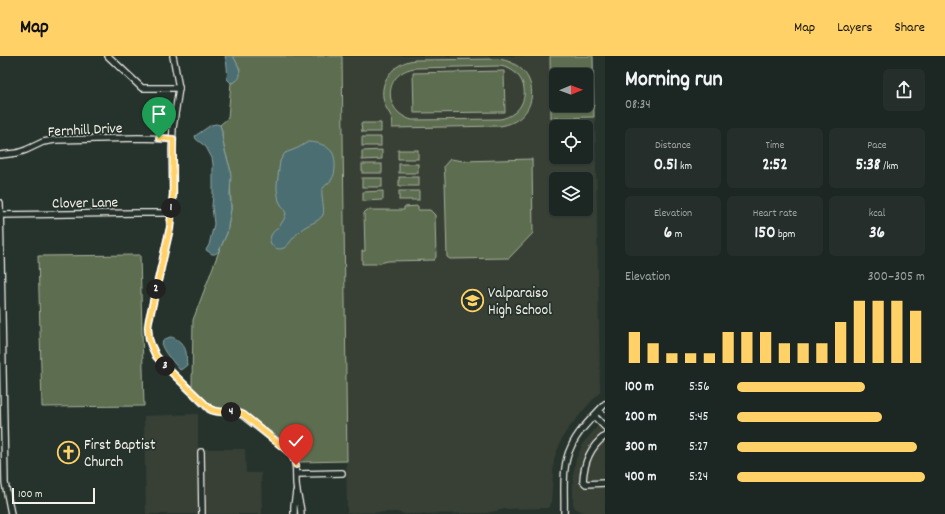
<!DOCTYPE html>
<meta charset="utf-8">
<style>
:root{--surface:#1c2622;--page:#252e2a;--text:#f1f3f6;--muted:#a0a5a5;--line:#3a4340;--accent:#ffd166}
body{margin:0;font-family:Dekko,sans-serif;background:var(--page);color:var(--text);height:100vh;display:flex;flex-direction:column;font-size:15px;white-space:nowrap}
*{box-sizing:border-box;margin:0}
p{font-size:13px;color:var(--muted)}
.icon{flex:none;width:22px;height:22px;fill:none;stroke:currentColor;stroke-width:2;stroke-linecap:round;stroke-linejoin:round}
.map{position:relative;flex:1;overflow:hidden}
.panel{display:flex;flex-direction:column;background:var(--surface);width:340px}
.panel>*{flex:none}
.needle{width:26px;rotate:89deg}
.tools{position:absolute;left:549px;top:12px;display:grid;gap:8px}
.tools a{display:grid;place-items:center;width:44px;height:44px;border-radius:6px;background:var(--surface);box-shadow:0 1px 3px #0004,0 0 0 1px var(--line);font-size:20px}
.scale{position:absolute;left:12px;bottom:10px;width:83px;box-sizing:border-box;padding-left:4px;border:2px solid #f4f1e8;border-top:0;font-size:11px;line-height:14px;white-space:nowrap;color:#f4f1e8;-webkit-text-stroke:3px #26332d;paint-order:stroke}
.pin{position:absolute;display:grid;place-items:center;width:34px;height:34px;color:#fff;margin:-41px -17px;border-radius:50% 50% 50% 0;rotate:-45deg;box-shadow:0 0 4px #0007}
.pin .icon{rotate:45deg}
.km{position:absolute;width:20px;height:20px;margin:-10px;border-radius:50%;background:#222;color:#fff;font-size:11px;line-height:20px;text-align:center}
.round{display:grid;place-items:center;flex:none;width:42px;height:42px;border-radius:6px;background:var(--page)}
.overview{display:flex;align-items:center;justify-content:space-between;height:68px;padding:0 20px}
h1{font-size:22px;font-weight:800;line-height:30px}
.stats{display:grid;grid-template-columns:repeat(3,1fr);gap:6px;height:68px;padding:4px 20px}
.stats div{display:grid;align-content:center;border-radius:6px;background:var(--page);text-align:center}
.stats b{font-size:17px;font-weight:800}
.stats small{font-size:11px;font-weight:400}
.stats p{font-size:11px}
.chart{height:112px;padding:8px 20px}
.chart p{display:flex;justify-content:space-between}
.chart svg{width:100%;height:72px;margin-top:4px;stroke:var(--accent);stroke-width:6}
ul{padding:0 20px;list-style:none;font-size:13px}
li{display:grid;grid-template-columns:64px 48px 1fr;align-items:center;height:30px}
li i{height:10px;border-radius:5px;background:var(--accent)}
header{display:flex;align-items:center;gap:24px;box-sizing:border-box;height:56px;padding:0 20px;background:var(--accent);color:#111}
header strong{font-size:19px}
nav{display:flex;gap:22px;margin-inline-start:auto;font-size:14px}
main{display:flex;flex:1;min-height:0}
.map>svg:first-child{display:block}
.built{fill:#384036;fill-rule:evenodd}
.green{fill:#5d6d4f;stroke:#a8af9c;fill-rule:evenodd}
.water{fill:#4c6e72;stroke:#8fa2a1}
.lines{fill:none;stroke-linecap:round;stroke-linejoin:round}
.street-casing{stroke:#f4f1e8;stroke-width:8}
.street{stroke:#26332d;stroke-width:5.5}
.route-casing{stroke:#fff;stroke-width:8}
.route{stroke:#ffd166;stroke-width:5}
.labels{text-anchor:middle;stroke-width:3.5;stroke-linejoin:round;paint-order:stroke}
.street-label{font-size:15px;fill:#f4f1e8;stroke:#26332d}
.poi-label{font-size:15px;fill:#f4f1e8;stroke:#26332d;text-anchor:start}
</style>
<header>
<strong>Map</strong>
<nav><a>Map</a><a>Layers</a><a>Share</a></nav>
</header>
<main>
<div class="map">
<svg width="605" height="458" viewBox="0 0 605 458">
<rect width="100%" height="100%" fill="#26332d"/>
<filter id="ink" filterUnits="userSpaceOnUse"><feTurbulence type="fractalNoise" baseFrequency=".025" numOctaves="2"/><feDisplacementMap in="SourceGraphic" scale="8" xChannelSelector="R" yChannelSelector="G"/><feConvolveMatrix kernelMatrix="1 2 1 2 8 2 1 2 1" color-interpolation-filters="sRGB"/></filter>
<g filter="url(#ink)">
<g class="built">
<path d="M342,0H594L600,336L588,349L567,374L562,382L554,403L551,446L549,451L546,452L505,453L486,457L406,458L396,456L347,457ZM556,19H586V49H556ZM556,71H586V101H556ZM556,123H586V153H556Z"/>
<polygon points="198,358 198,393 245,393 246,417 261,417 262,458 146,458 144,360"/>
<polygon points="605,362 605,458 594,458 584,457 579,454 575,452 573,448 573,420 576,403 584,386"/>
</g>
<g class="green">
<path d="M233,0H342L347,405L300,406C298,399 295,395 290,390L243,355C233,350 223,355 213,351L192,330L193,264L219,195L227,177L231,153L230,112L225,95L224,91L222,80V76L220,69L228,62L231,27L235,26L240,13Z"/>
<path d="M550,0H593L594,61L551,62ZM556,19H586V49H556Z"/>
<path d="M498,3C542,8 543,64 500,70L392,72C392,69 393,65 392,63C391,58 385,52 384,46C378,25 394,7 414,4ZM499,10C532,14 533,57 500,63L412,64C381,55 384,15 416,12Z"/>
<polygon points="504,15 505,56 414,57 413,17"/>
<polygon points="361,67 381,67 381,76 362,76"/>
<rect x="362" y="81" width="19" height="9"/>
<polygon points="382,94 382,103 362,104 362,95"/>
<rect x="398" y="94" width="20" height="9"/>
<polygon points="450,103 464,105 532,103 533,177 509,202 450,203 447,201 445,124 444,110"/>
<rect x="362" y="108" width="20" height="9"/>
<rect x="399" y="108" width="19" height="9"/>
<rect x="399" y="121" width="20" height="9"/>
<rect x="362" y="122" width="20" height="9"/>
<polygon points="383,135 383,144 363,145 363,136"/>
<rect x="399" y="135" width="20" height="9"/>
<polygon points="418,150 418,154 430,154 435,159 436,201 434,204 388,205 376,208 362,208 362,195 365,195 364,157 367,154 404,154 404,151"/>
<polygon points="140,199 144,350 42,351 38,200"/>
</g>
<g class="water">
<path d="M225,0H233C238,9 247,23 231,27L227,23C228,15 227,7 225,0Z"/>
<polygon points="216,68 220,69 222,76 222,80 224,91 225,95 230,112 231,120 230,138 231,153 227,177 219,195 215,198 212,198 206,194 209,189 214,168 212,150 213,139 213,108 212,102 206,91 196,83 195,80 211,69"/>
<path d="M308,86C317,86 327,89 332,96C335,100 335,107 335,111C335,115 334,120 332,123C329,128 324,129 322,134C321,141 325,153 323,159C318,167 307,168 301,174C298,177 296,179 294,181C289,187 285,196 275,192C272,190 271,188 270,185C270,177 275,175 279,170C283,166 285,162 286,157L279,145L277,134V128L280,105L285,97L298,92Z"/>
<path d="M170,281C176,281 185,289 186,296C187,300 186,305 187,309L182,313L180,314C173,305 167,301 162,290L163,284Z"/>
</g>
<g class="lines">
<defs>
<g id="street">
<polyline points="108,0 142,32 179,32"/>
<path d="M173,0L179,32L173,72L172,94L173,138L170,172L149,264L148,271L149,283L151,289L156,300L164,309L209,353C219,359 231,353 241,358L291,397C299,410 294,421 297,435C298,443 301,450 301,458"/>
<polyline points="0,99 17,97 26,94 43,86 55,84 138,82 173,83"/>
<polyline points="0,147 5,427 11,458"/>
<polyline points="0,159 137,157 171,157"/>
<polyline points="599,355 605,361"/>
<polyline points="594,360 605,371"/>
<path d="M605,380C590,391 584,406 583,425L586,428L605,427"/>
<polyline points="201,396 202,458"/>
<polyline points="296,418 342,417"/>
<polyline points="294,458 294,450 296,436"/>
<path d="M564,458C565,436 561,411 571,391C578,375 593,361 605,348"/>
</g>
</defs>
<use href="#street" class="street-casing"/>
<use href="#street" class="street"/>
</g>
</g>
<g class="lines" filter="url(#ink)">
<defs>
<path id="route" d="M159,82L173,83V138L170,172L149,264L148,271L149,283L151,289L156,300L164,309L210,353C220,359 233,353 244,359L290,397L294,403L296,409"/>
</defs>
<use href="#route" class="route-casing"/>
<use href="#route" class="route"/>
</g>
<defs>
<symbol id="school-ring" viewBox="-11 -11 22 22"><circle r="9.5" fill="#26332d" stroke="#ffd166" stroke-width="1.5"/><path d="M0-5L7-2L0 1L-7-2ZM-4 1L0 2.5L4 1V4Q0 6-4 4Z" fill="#ffd166"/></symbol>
<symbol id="church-ring" viewBox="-11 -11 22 22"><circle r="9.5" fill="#26332d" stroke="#ffd166" stroke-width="1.5"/><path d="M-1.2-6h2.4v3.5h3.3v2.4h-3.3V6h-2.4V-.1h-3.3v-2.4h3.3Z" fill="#ffd166"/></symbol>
</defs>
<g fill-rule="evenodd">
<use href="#school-ring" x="460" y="232" width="25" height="25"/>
<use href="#church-ring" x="56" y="384" width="25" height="25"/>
</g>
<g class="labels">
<g class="street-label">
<text transform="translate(85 73) rotate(-3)" y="5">Fernhill Drive</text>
<text transform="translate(85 146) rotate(-1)" y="5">Clover Lane</text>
</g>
<g class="poi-label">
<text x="488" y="241">Valparaiso<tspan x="488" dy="17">High School</tspan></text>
<text x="84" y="393">First Baptist<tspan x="84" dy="17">Church</tspan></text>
</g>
</g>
</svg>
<div class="tools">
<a><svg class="needle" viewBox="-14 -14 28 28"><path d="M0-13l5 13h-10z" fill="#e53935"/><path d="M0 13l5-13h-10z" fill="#a0a5a5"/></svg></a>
<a><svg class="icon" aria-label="locate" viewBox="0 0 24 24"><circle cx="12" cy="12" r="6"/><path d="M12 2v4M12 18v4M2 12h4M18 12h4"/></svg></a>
<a><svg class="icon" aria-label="layers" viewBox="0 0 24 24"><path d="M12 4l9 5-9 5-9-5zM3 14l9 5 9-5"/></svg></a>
</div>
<div class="scale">100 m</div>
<div class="pin" style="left:159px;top:82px;background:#1e9e55"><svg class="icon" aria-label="arrive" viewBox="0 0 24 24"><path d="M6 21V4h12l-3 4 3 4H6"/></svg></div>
<div class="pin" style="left:296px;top:409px;background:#d93025"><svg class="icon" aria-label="check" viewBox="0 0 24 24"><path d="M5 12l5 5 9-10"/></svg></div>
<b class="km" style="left:171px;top:152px">1</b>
<b class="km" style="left:156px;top:233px">2</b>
<b class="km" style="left:165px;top:310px">3</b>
<b class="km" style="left:231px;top:356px">4</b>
</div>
<section class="panel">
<div class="overview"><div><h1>Morning run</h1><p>08:34</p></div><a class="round"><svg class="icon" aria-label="share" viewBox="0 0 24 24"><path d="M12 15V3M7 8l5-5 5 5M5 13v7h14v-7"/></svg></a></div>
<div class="stats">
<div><p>Distance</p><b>0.51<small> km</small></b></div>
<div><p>Time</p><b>2:52</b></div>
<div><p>Pace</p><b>5:38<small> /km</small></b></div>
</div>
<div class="stats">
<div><p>Elevation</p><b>6<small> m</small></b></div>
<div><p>Heart rate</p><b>150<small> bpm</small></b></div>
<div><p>kcal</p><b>36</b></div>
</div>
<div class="chart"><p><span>Elevation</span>300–305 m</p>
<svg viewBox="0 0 160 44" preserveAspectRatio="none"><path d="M5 44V25M15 44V32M25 44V38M35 44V38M45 44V38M55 44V25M65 44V25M75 44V25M85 44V32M95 44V32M105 44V32M115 44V19M125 44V6M135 44V6M145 44V6M155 44V12"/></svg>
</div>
<ul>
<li><b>100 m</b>5:56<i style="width:68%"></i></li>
<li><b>200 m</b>5:45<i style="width:77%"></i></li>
<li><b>300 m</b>5:27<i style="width:96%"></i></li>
<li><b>400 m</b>5:24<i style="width:100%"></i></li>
</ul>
</section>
</main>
